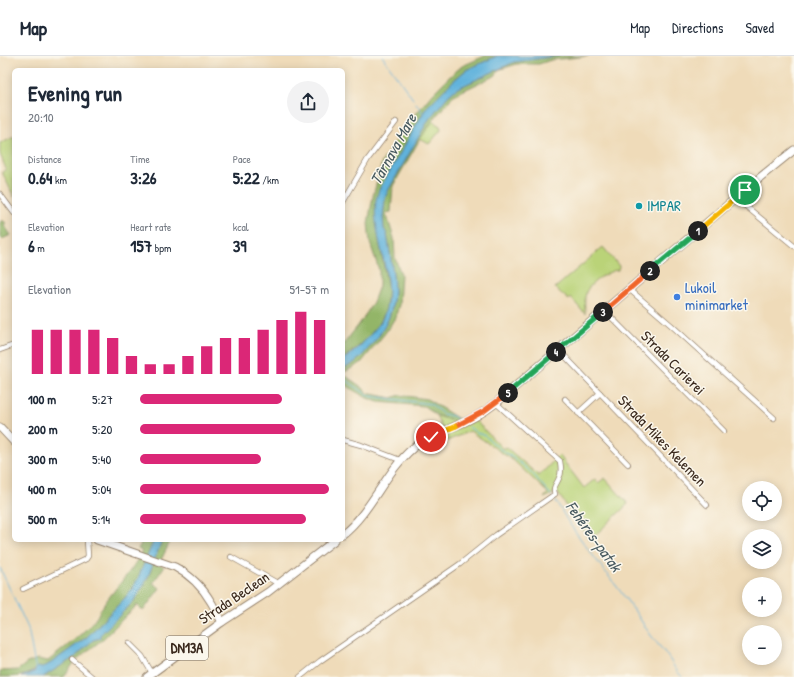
<!DOCTYPE html>
<meta charset="utf-8">
<style>
:root{--surface:#fff;--page:#f2f2f3;--text:#1f2937;--muted:#747a83;--line:#e0e1e3;--accent:#db2777}
body{margin:0;font-family:"Patrick Hand",sans-serif;background:var(--page);color:var(--text);height:100vh;display:flex;flex-direction:column;font-size:15px;white-space:nowrap}
*{box-sizing:border-box;margin:0}
p{font-size:13px;color:var(--muted)}
.icon{flex:none;width:22px;height:22px;fill:none;stroke:currentColor;stroke-width:2;stroke-linecap:round;stroke-linejoin:round}
.map{position:relative;flex:1;overflow:hidden}
.details{position:absolute;left:12px;top:12px;width:333px;height:474px;display:flex;flex-direction:column;background:var(--surface);border-radius:6px;box-shadow:0 2px 10px #0003}
.details>*{flex:none}
.buttons{position:absolute;left:742px;top:425px;display:grid;gap:8px}
.buttons a{display:grid;place-items:center;width:40px;height:40px;border-radius:50%;background:var(--surface);box-shadow:0 2px 10px #0003;font-size:20px}
.pin{position:absolute;display:grid;place-items:center;width:34px;height:34px;color:#fff;margin:-17px;border:2px solid #fff;border-radius:50%;box-shadow:0 1px 4px #0007}
.km{position:absolute;width:20px;height:20px;margin:-10px;border-radius:50%;background:#222;color:#fff;font-size:11px;line-height:20px;text-align:center}
.round{display:grid;place-items:center;flex:none;width:42px;height:42px;border-radius:21px;background:var(--page)}
.headline{display:flex;align-items:center;justify-content:space-between;height:68px;padding:0 16px}
h1{font-size:22px;font-weight:700;line-height:30px}
.metrics{display:grid;grid-template-columns:repeat(3,1fr);gap:6px;height:68px;padding:4px 16px}
.metrics div{display:grid;align-content:center}
.metrics b{font-size:17px;font-weight:700}
.metrics small{font-size:11px;font-weight:400}
.metrics p{font-size:11px}
.chart{height:112px;padding:8px 16px}
.chart p{display:flex;justify-content:space-between}
.chart svg{width:100%;height:72px;margin-top:4px;stroke:var(--accent);stroke-width:6}
ul{padding:0 16px;list-style:none;font-size:13px}
li{display:grid;grid-template-columns:64px 48px 1fr;align-items:center;height:30px}
li i{height:10px;border-radius:5px;background:var(--accent)}
header{display:flex;align-items:center;gap:24px;box-sizing:border-box;height:56px;padding:0 20px;background:var(--surface);border-bottom:1px solid var(--line)}
header strong{font-size:19px}
nav{display:flex;gap:22px;margin-inline-start:auto;font-size:14px}
.map>svg:first-child{display:block}
.green{fill:#bad378;stroke:#7a7e4b}
.forest{fill:#93b568;stroke:#677043}
.water{fill:#61b2dc;stroke:#4e6e7d}
.lines{fill:none;stroke-linecap:round;stroke-linejoin:round}
.stream{stroke:#61b2dc;stroke-width:1}
.minor-casing{stroke:#95826c;stroke-width:6}
.secondary-casing{stroke:#95826c;stroke-width:9}
.primary-casing{stroke:#95826c;stroke-width:9}
.minor{stroke:#fff;stroke-width:4.5}
.secondary{stroke:#fff;stroke-width:7}
.primary{stroke:#fff;stroke-width:7}
.split-1-casing{stroke:#fff;stroke-width:8}
.split-2-casing{stroke:#fff;stroke-width:8}
.split-3-casing{stroke:#fff;stroke-width:8}
.split-4-casing{stroke:#fff;stroke-width:8}
.split-5-casing{stroke:#fff;stroke-width:8}
.split-6-casing{stroke:#fff;stroke-width:8}
.split-7-casing{stroke:#fff;stroke-width:8}
.split-1{stroke:#f5b400;stroke-width:5}
.split-2{stroke:#22a559;stroke-width:5}
.split-3{stroke:#f0652b;stroke-width:5}
.split-4{stroke:#22a559;stroke-width:5}
.split-5{stroke:#22a559;stroke-width:5}
.split-6{stroke:#f0652b;stroke-width:5}
.split-7{stroke:#f5b400;stroke-width:5}
.culture-dot{fill:#0f9aa8;stroke:#fbf7ec;stroke-width:1.5}
.shop-dot{fill:#3f7fe0;stroke:#fbf7ec;stroke-width:1.5}
.labels{text-anchor:middle;stroke-width:3;stroke-linejoin:round;paint-order:stroke}
.shield{fill:#fbf7ec;stroke:#75685c;stroke-width:1}
.shield-label{font-size:14px;font-weight:bold;fill:#3b2a1e}
.culture-label{font-size:15px;fill:#0d838f;stroke:#fbf7ec;text-anchor:start}
.shop-label{font-size:15px;fill:#366cbe;stroke:#fbf7ec;text-anchor:start}
.street-label{font-size:15px;fill:#3b2a1e;stroke:#fbf7ec}
.water-label{font-size:16px;font-style:italic;fill:#485a60;stroke:#fbf7ec}
</style>
<header>
<strong>Map</strong>
<nav><a>Map</a><a>Directions</a><a>Saved</a></nav>
</header>
<div class="map">
<svg width="794" height="621" viewBox="0 0 794 621">
<rect width="100%" height="100%" fill="#fbf7ec"/>
<filter id="ink" filterUnits="userSpaceOnUse"><feTurbulence type="fractalNoise" baseFrequency=".025" numOctaves="2"/><feDisplacementMap in="SourceGraphic" scale="8" xChannelSelector="R" yChannelSelector="G"/><feConvolveMatrix kernelMatrix="1 2 1 2 8 2 1 2 1" color-interpolation-filters="sRGB"/></filter>
<filter id="wash" filterUnits="userSpaceOnUse"><feTurbulence type="fractalNoise" baseFrequency=".012" numOctaves="4" result="noise"/><feDisplacementMap in="SourceGraphic" scale="16" xChannelSelector="R" yChannelSelector="G"/><feGaussianBlur stdDeviation="0.9" result="paint"/><feColorMatrix in="noise" values="0 0 0 0 0 0 0 0 0 0 0 0 0 0 0 0 0 1.4 0 .05"/><feComposite in="paint" operator="in"/></filter>
<g filter="url(#wash)">
<rect width="100%" height="100%" fill="#efdbb9"/>
<g class="green">
<polygon points="432,65 440,70 441,74 429,88 420,83"/>
<polygon points="14,80 14,141 2,116 6,113 0,98 0,87"/>
<path d="M603,191L619,210L618,214C609,214 590,227 586,236C584,242 585,252 585,258L571,242L569,244L555,232Z"/>
<polygon points="436,359 457,367 471,360 503,393 506,391 539,420 559,399 584,432 595,423 598,427 605,422 628,448 590,484 557,436 544,442 548,437 514,405 470,375 447,385"/>
</g>
<g class="forest">
<polygon points="485,0 497,0 466,14 453,25 426,52 380,132 376,159 379,184 388,232 386,253 380,267 365,285 343,303 343,289 363,263 373,246 379,230 379,214 370,187 368,167 373,140 382,106 403,73 433,37 449,21 462,10"/>
<path d="M559,0H588L551,4L539,8H517L498,14L496,19L454,39L437,59L420,83L393,130L391,156L386,157L394,182L395,202L401,218L399,249L395,262L386,276L361,307L343,317V313C359,305 362,300 373,287C404,251 393,221 387,178L384,173L383,162L385,142L389,133L429,63L448,40L456,33L514,6Z"/>
<polygon points="2,164 6,167 4,169 11,179 2,183 0,181 0,167"/>
<polygon points="343,318 363,332 367,337 392,342 400,339 427,343 462,365 457,367 436,359 424,350 378,346 367,342 343,328"/>
<path d="M143,484H154L138,522L132,533L124,543L87,581L51,607L42,612L38,611C28,621 14,621 0,621V615L18,614L27,607L38,603L48,605C63,593 78,582 91,568C96,563 98,559 101,553C114,532 131,518 142,495L138,493Z"/>
<polygon points="162,484 171,484 159,508 164,511 153,527 160,532 143,555 137,549 103,583 76,604 64,621 43,621 75,601 93,584 98,583 100,579 133,546 142,532 148,521"/>
</g>
<g class="water">
<path d="M497,0H559L514,6L456,33L448,40L429,63L389,133L385,142L383,162L384,173L387,178C393,221 404,251 373,287C363,299 358,306 343,313V303C353,298 362,288 370,279C373,275 377,271 380,267C402,231 370,183 376,144C377,140 378,136 380,132L426,52L453,25L466,14Z"/>
<polygon points="154,484 162,484 148,521 142,532 133,546 100,579 100,582 93,584 75,601 43,621 21,621 34,616 38,611 42,612 51,607 87,581 124,543 132,533 138,522"/>
</g>
<g class="lines">
<g class="stream">
<polyline points="382,0 413,43"/>
<polyline points="416,47 423,57"/>
<polyline points="343,322 369,340 431,348 443,358 453,360 460,365"/>
<polyline points="469,371 477,377 484,379 500,393 519,406 532,417 551,439"/>
<path d="M553,441C561,452 566,464 574,474C594,502 616,528 636,557C643,567 649,578 657,587C660,591 665,596 668,601C673,608 676,615 682,621"/>
<polyline points="0,512 28,572 36,614"/>
</g>
</g>
</g>
<g filter="url(#ink)">
<g class="lines">
<defs>
<g id="minor">
<polyline points="0,138 14,157"/>
<polyline points="736,142 794,190"/>
<polyline points="343,146 368,103 396,66"/>
<polyline points="629,233 671,269 774,362"/>
<polyline points="605,255 724,375"/>
<polyline points="0,294 14,289"/>
<polyline points="559,294 707,449"/>
<polyline points="565,343 628,408"/>
<polyline points="578,357 600,337"/>
<polyline points="343,384 361,389 400,404"/>
<polyline points="231,501 279,528"/>
<polyline points="23,533 86,503 88,500 87,484"/>
<polyline points="129,587 142,600 152,617"/>
<polyline points="72,604 92,621"/>
<path d="M300,621L320,605L460,508L496,479L555,438C552,431 557,428 559,422C562,417 561,411 560,405L496,347"/>
</g>
<g id="secondary">
<polyline points="0,371 14,386"/>
<path d="M97,484L175,511C190,519 203,532 211,546C215,552 218,560 222,566"/>
</g>
<g id="primary">
<path d="M343,478C371,456 385,416 413,392C424,382 440,377 453,371C469,365 483,357 496,347L758,123L794,94"/>
<polyline points="147,621 222,566 268,536 335,484"/>
</g>
</defs>
<use href="#minor" class="minor-casing"/>
<use href="#secondary" class="secondary-casing"/>
<use href="#primary" class="primary-casing"/>
<use href="#minor" class="minor"/>
<use href="#secondary" class="secondary"/>
<use href="#primary" class="primary"/>
</g>
</g>
<g class="lines" filter="url(#ink)">
<defs>
<polyline id="split-1" points="698,175 745,134"/>
<polyline id="split-2" points="650,215 698,175"/>
<polyline id="split-3" points="603,256 650,215"/>
<polyline id="split-4" points="556,296 603,256"/>
<polyline id="split-5" points="508,337 556,296"/>
<polyline id="split-6" points="456,370 484,355 508,337"/>
<polyline id="split-7" points="431,381 456,370"/>
</defs>
<use href="#split-1" class="split-1-casing"/>
<use href="#split-2" class="split-2-casing"/>
<use href="#split-3" class="split-3-casing"/>
<use href="#split-4" class="split-4-casing"/>
<use href="#split-5" class="split-5-casing"/>
<use href="#split-6" class="split-6-casing"/>
<use href="#split-7" class="split-7-casing"/>
<use href="#split-1" class="split-1"/>
<use href="#split-2" class="split-2"/>
<use href="#split-3" class="split-3"/>
<use href="#split-4" class="split-4"/>
<use href="#split-5" class="split-5"/>
<use href="#split-6" class="split-6"/>
<use href="#split-7" class="split-7"/>
</g>
<circle class="culture-dot" cx="639" cy="150" r="4"/>
<circle class="shop-dot" cx="677" cy="241" r="4"/>
<g class="labels">
<rect class="shield" x="166" y="580" width="42" height="24" rx="3"/>
<g class="shield-label">
<text x="187" y="597">DN13A</text>
</g>
<g class="culture-label">
<text x="647" y="155">IMPAR</text>
</g>
<g class="shop-label">
<text x="685" y="237">Lukoil<tspan x="685" dy="17">minimarket</tspan></text>
</g>
<g class="street-label">
<text transform="translate(673 307) rotate(45)" y="5">Strada Carierei</text>
<text transform="translate(662 385) rotate(46)" y="5">Strada Mikes Kelemen</text>
<text transform="translate(234 542) rotate(-34)" y="5">Strada Beclean</text>
</g>
<g class="water-label">
<text transform="translate(393 93) rotate(-61)" y="6">Târnava Mare</text>
<text transform="translate(594 480) rotate(54)" y="6">Fehéres-patak</text>
</g>
</g>
</svg>
<div class="buttons">
<a><svg class="icon" aria-label="locate" viewBox="0 0 24 24"><circle cx="12" cy="12" r="6"/><path d="M12 2v4M12 18v4M2 12h4M18 12h4"/></svg></a>
<a><svg class="icon" aria-label="layers" viewBox="0 0 24 24"><path d="M12 4l9 5-9 5-9-5zM3 14l9 5 9-5"/></svg></a>
<a>+</a>
<a>−</a>
</div>
<div class="pin" style="left:745px;top:134px;background:#1e9e55"><svg class="icon" aria-label="arrive" viewBox="0 0 24 24"><path d="M6 21V4h12l-3 4 3 4H6"/></svg></div>
<div class="pin" style="left:431px;top:381px;background:#d93025"><svg class="icon" aria-label="check" viewBox="0 0 24 24"><path d="M5 12l5 5 9-10"/></svg></div>
<b class="km" style="left:698px;top:175px">1</b>
<b class="km" style="left:650px;top:215px">2</b>
<b class="km" style="left:603px;top:256px">3</b>
<b class="km" style="left:556px;top:296px">4</b>
<b class="km" style="left:508px;top:337px">5</b>
<section class="details">
<div class="headline"><div><h1>Evening run</h1><p>20:10</p></div><a class="round"><svg class="icon" aria-label="share" viewBox="0 0 24 24"><path d="M12 15V3M7 8l5-5 5 5M5 13v7h14v-7"/></svg></a></div>
<div class="metrics">
<div><p>Distance</p><b>0.64<small> km</small></b></div>
<div><p>Time</p><b>3:26</b></div>
<div><p>Pace</p><b>5:22<small> /km</small></b></div>
</div>
<div class="metrics">
<div><p>Elevation</p><b>6<small> m</small></b></div>
<div><p>Heart rate</p><b>157<small> bpm</small></b></div>
<div><p>kcal</p><b>39</b></div>
</div>
<div class="chart"><p><span>Elevation</span>51–57 m</p>
<svg viewBox="0 0 160 44" preserveAspectRatio="none"><path d="M5 44V17M15 44V17M25 44V17M35 44V17M45 44V22M55 44V33M65 44V38M75 44V38M85 44V33M95 44V27M105 44V22M115 44V22M125 44V17M135 44V11M145 44V6M155 44V11"/></svg>
</div>
<ul>
<li><b>100 m</b>5:27<i style="width:75%"></i></li>
<li><b>200 m</b>5:20<i style="width:82%"></i></li>
<li><b>300 m</b>5:40<i style="width:64%"></i></li>
<li><b>400 m</b>5:04<i style="width:100%"></i></li>
<li><b>500 m</b>5:14<i style="width:88%"></i></li>
</ul>
</section>
</div>
